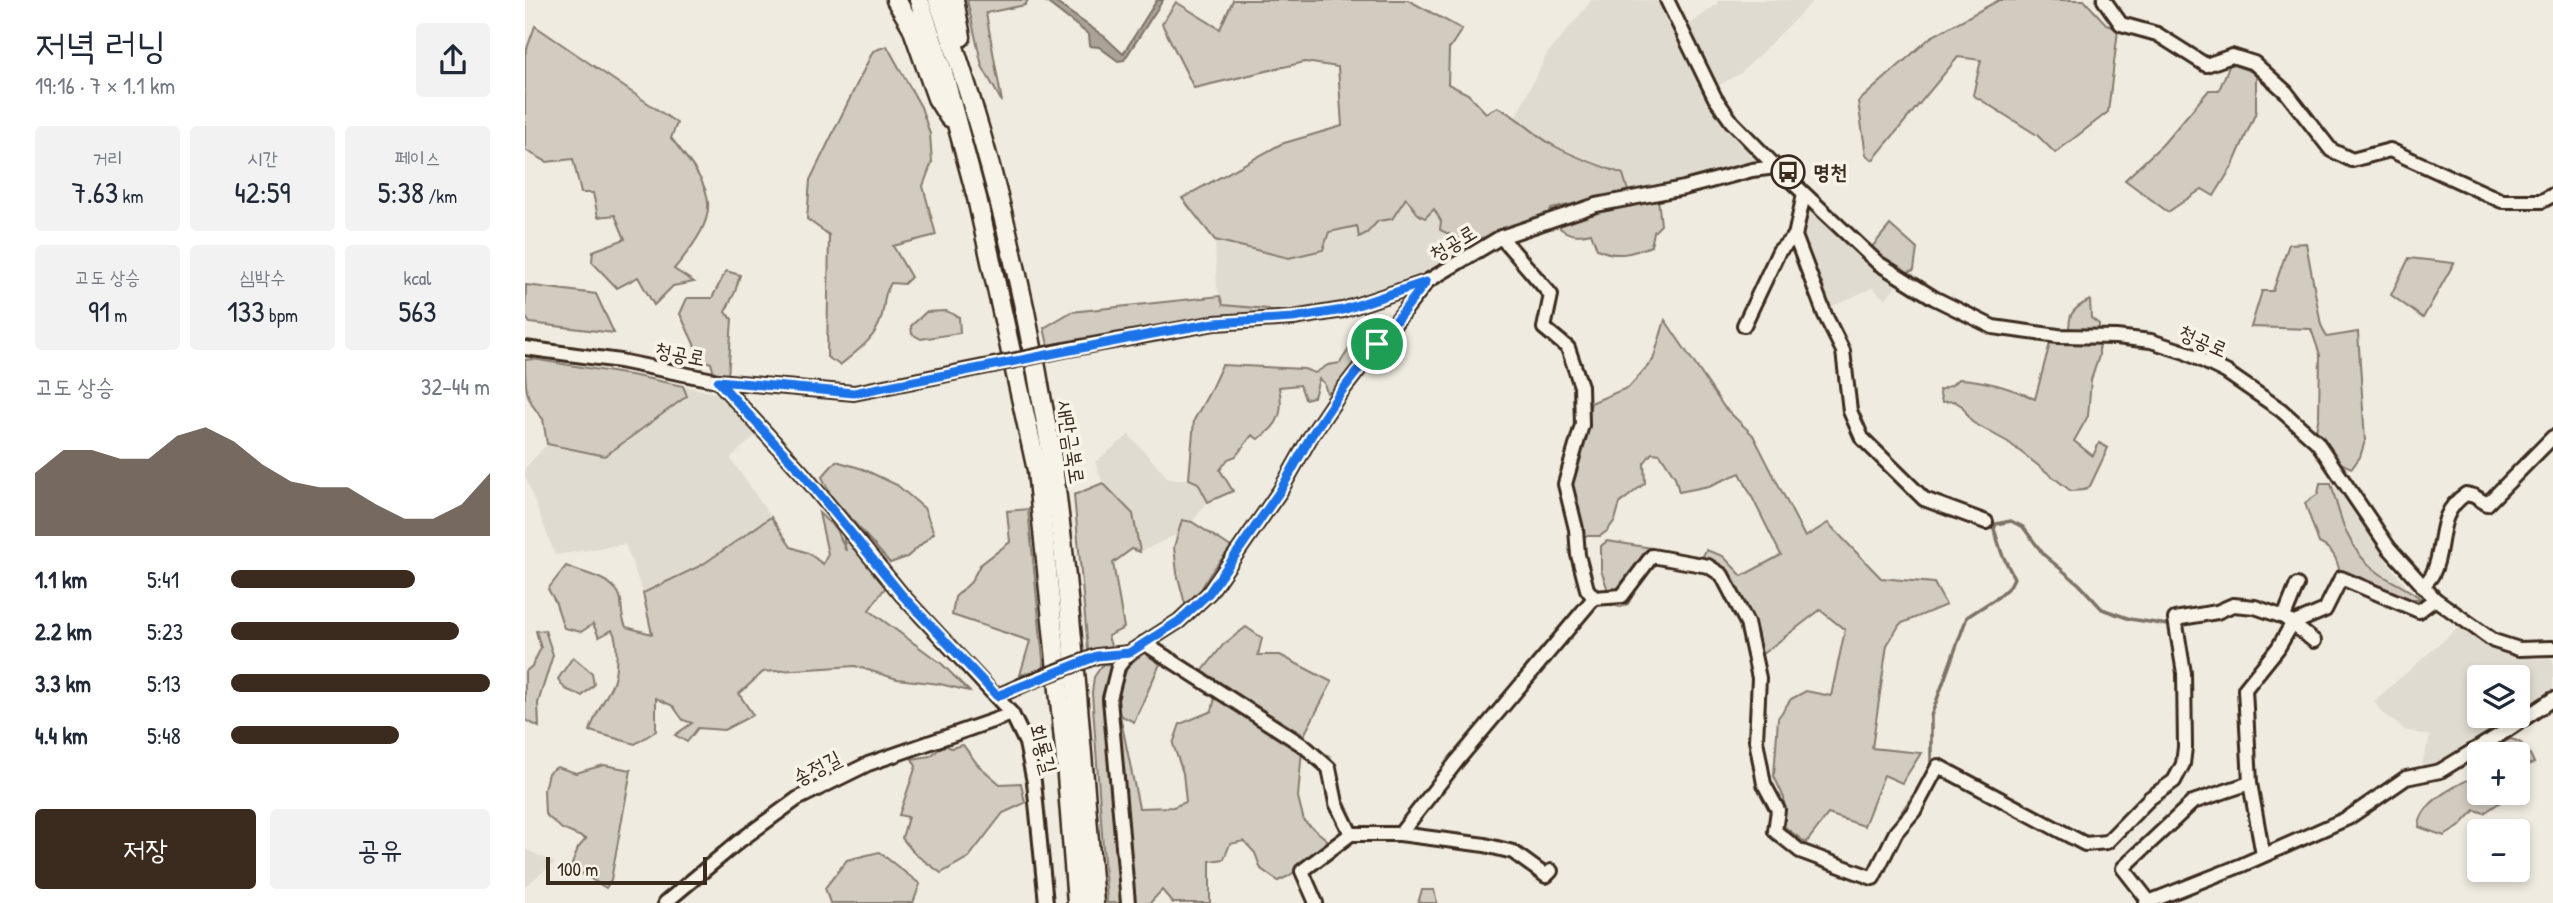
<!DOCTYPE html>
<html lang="ko">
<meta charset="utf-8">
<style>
:root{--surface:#fff;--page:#f2f2f3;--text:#1f2937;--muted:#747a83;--accent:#3b2a1e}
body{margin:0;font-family:"Patrick Hand","Poor Story",sans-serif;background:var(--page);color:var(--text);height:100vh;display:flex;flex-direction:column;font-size:26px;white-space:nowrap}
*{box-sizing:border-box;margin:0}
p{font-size:23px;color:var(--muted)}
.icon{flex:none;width:38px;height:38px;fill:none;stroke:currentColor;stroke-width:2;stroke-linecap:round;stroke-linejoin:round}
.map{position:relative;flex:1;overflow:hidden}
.drawer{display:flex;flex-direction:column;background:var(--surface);width:525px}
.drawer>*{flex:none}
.buttons{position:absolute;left:1942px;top:665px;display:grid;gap:14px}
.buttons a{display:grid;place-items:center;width:63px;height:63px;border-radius:7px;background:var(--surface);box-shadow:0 4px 10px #0003;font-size:35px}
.scale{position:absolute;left:21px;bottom:18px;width:161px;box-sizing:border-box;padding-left:7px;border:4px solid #3b2a1e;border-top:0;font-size:19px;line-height:24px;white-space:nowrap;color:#3b2a1e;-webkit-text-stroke:5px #f7f3e8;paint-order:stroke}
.pin{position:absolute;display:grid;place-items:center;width:60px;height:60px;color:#fff;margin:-30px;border:4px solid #fff;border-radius:50%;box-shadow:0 2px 7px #0007}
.round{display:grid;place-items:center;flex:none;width:74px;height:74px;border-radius:7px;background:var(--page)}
.overview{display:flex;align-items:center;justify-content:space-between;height:119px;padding:0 35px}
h1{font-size:38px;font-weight:600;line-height:52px}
.figures{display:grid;grid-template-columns:repeat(3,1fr);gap:10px;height:119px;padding:7px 35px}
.figures div{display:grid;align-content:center;border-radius:7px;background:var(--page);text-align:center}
.figures b{font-size:30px;font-weight:600}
.figures small{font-size:19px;font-weight:400}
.figures p{font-size:19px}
.chart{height:196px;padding:14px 35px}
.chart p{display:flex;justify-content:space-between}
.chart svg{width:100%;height:126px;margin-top:7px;fill:var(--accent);opacity:.7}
.cta{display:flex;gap:14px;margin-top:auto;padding:14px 35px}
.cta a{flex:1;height:80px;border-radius:7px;background:var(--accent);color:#fff;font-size:28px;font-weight:600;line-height:80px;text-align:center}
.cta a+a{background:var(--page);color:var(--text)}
ul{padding:0 35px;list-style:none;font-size:23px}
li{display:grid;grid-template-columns:112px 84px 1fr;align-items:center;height:52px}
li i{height:18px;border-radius:9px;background:var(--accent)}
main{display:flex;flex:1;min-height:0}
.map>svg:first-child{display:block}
.built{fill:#e0dbd0;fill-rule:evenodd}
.green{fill:#d1cbc0;stroke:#867a6f;stroke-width:2}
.water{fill:#aaa296;stroke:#7e7266;stroke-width:2}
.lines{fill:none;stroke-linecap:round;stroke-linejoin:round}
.stream{stroke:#7e7266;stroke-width:3.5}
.minor-casing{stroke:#3b2a1e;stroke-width:18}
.highway-casing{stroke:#3b2a1e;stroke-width:23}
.minor{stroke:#f7f3e8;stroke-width:12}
.highway{stroke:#f7f3e8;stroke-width:18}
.minor-bridge-casing{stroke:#3b2a1e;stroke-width:18;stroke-linecap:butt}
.minor-bridge{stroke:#f7f3e8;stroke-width:12}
.route-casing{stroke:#fff;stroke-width:14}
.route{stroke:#1a73e8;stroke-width:9}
.labels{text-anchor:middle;stroke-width:7;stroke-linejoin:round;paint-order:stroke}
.poi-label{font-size:21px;font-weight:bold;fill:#3b2a1e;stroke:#f7f3e8;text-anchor:start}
.street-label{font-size:21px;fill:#3b2a1e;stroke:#f7f3e8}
</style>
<main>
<section class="drawer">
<div class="overview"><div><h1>저녁 러닝</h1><p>19:16 · 7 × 1.1 km</p></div><a class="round"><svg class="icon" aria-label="share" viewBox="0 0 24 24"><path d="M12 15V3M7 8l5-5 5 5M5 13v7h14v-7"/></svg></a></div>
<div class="figures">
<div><p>거리</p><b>7.63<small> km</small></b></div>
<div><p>시간</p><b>42:59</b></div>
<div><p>페이스</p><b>5:38<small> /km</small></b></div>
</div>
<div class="figures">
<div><p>고도 상승</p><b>91<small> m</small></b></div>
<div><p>심박수</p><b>133<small> bpm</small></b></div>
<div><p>kcal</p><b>563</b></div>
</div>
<div class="chart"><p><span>고도 상승</span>32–44 m</p>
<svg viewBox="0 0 160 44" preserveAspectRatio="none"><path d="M0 44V22L10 14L20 14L30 17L40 17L50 9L60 6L70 11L80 19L90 25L100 27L110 27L120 33L130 38L140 38L150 33L160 22V44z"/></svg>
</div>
<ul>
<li><b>1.1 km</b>5:41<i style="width:71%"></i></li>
<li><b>2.2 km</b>5:23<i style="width:88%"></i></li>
<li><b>3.3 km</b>5:13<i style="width:100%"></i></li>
<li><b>4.4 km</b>5:48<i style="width:65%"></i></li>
</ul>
<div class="cta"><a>저장</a><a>공유</a></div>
</section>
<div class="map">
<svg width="2028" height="903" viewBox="0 0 2028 903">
<rect width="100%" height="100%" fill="#efebe0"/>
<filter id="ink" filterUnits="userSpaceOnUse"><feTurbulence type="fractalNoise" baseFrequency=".0143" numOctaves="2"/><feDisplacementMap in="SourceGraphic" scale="14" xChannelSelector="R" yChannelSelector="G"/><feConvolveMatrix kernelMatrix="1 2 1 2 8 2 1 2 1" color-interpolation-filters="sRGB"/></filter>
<g filter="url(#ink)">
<g class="built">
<polygon points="1067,0 1131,0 1146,18 1207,125 1241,163 1112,193 1103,191 1098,174 1027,145 998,124 991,116 1022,54"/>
<polygon points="1193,0 1289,0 1216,73 1189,88 1160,28 1192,4"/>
<polygon points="881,197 893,214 909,208 916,221 915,230 939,241 941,248 887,282 801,307 760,311 698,305 692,288 690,240 764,258 797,250 804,232 853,221 875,204"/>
<polygon points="1281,201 1374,283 1360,299 1347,288 1302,309 1273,236"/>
<polygon points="158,386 194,394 230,436 205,458 246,517 177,565 118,593 100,544 30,555 0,476 0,468 22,444 46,450 162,396"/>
<polygon points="604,435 644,479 664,479 673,483 683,502 667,522 657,520 653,534 615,552 608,514 578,483 570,462"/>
<polygon points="1806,483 1829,508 1861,560 1881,586 1866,581 1838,561 1816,524"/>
<path d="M1934,627L1973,650L2008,659H2028V700L1891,784L1905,736L1880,730L1856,712L1849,701ZM1955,677H1993V716H1955Z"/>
<polygon points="0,849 30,863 0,886"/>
</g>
<g class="green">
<polygon points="442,0 503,0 500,5 461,13 477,102 457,66"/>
<path d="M708,0H883L937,29L924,49L923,84L943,94L961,113L972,107C993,116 1007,133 1026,144C1048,157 1074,165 1098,174L1103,191L1026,209L1023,216L972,235L939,241L915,230L916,221L909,209L900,218L893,214L881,198L867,219L853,221L842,233L834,237L832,226L804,232L798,250L764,258L690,240L657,198L756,144L817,126L813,67L780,62L669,88L637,24L651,2L695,29Z"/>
<polygon points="1474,0 1559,0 1581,24 1593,30 1583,112 1530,153 1512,135 1448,95 1456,60 1433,57 1348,160 1341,155 1333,102 1406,37"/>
<path d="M10,26L152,123L146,138C192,195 198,211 149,269L169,282L148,286L129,305L113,277L92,288L67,262L68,251L100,239L90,215L73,217L68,193H56L48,159L22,162L0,150V54Z"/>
<path d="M362,46L396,107L405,134L407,162L398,186L411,235L368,246L386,277L379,284L366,283C357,299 361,299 357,315C352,338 332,351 315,365L302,357L304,235L282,219L285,180L348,51Z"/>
<polygon points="1705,64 1731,73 1731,112 1708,165 1689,196 1677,189 1643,212 1600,180 1638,144 1684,90 1694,90"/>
<path d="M1133,198L1136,225L1129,232L1126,246C1106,254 1092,258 1072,249L1066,233C1054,236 1044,236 1035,228V224C1065,207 1100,204 1133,198Z"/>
<polygon points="1365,225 1392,249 1389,270 1366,278 1345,260 1347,247"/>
<path d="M1781,243L1796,325L1802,337L1833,332L1840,441L1835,457L1827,468C1813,463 1799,453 1797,436L1791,431L1794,415L1795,355L1786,329L1726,327L1737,291H1748L1764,244Z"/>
<polygon points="1884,258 1929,263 1898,318 1866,295"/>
<polygon points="201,271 215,275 210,292 200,312 207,319 203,377 189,373 186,363 176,359 155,314 162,298 187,298"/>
<polygon points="1,285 71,294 89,333 5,323 0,316"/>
<polygon points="695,296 698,305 743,309 749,312 523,345 519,328 546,312"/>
<path d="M1565,300L1566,318L1574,324V356L1566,380L1563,416L1549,441L1568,456L1574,443L1583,448L1565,486L1559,490L1546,491L1483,442L1447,422L1437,406L1429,401L1417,402L1414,390L1427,385L1433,379C1460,380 1486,388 1510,399L1525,343L1544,341C1544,317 1542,311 1565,300Z"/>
<polygon points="421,311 434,317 435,333 396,339 387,334 386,326 401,312"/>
<polygon points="1140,320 1199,407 1228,435 1280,537 1303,523 1356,578 1409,583 1421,605 1375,624 1362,645 1347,748 1396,753 1377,783 1359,775 1339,826 1303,814 1281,843 1260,827 1259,798 1249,776 1253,718 1266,699 1281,691 1306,696 1320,630 1295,610 1236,655 1212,588 1177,558 1181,550 1198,556 1217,576 1256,555 1215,473 1184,486 1154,492 1150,477 1135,454 1127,453 1119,463 1120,483 1095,503 1090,520 1082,531 1075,536 1058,536 1045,488 1066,403 1104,387 1128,360"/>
<path d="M857,325L864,342C852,361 824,389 802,393L799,383L794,379L789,397L780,399L775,385L754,387C759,411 755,426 733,439L727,435L711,456L703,459L695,470L708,491L683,502L673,483L664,479L669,420L684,393L697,365L779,369L790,373L803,365L815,363C828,342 833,334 857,325Z"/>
<path d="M8,359L111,376L158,386L162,396L80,456L22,444L18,419C0,399 0,388 0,360Z"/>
<polygon points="311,461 338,469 372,485 399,508 409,533 382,557 365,563 307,497 297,477"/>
<polygon points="578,483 608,514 615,552 607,549 588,563 599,628 583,636 586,646 563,650 549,495"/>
<path d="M1795,483H1806C1815,518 1823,552 1854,573C1868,583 1883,588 1896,599H1880L1815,573C1812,559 1808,549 1794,543L1780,503L1793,494Z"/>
<polygon points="503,509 519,669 495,675 505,641 427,615 430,597 446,582 455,565 485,542 482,511"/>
<path d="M294,513L312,530L321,551L317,529L362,585L344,610L417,664L444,691L415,684L372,679L330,666L238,672L214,694L228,715L199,730L173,728L162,742L150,735L167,723L158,720L148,706L131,698V731L110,744L65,731C70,713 79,702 87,685C92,674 94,640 87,630L74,637L68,624L56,632L39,628L30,601L23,589L41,566C59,574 92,578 96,600C97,611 96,617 101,627L127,634L118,593L177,565L246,517L266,547L283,553L298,564L303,554Z"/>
<polygon points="657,520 667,522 706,547 685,574 669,602 660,604 652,573 649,547"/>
<polygon points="1082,541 1127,548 1117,560 1118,577 1103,604 1096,607 1085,605 1087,602 1076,570 1076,546"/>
<polygon points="721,627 737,638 733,655 755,655 807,682 779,735 676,673 698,645"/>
<polygon points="20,630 28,655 13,703 14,727 0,720 0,672 7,666 16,648 11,631"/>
<polygon points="619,653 635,664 609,722 595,715 614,808 648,807 661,802 658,773 648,744 655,724 687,711 690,697 777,749 773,797 779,821 806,843 764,876 753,881 736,869 730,853 719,841 705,844 699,859 685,861 685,903 648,903 637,890 625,903 608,903 592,698 603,665"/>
<polygon points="48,657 67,673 69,685 57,696 40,689 33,679"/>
<polygon points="578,664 587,665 577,696 598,903 582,903 567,693 569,677"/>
<path d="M1985,739C1999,741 2004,751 2009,763L1993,768V754H1974L1977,744Z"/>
<polygon points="420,745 426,748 438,745 453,765 475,784 496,783 500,803 478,813 444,857 416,873 390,854 377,838 383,817 374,815 391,766 387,759 405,756"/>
<polygon points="79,765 106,770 86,880 81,888 46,867 53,848 61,839 37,829 20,814 19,790 23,773 32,767 51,773"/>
<path d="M1955,774V793H1985L1983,797L1959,813L1950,810L1934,827L1919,836L1894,827C1895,801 1934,784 1955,774Z"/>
<polygon points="354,852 395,884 388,903 305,903 300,888 322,860"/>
<polygon points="897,890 909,890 912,903 893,903"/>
</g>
<polygon class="water" points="519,0 527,0 580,37 598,54 632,0 638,0 599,60 593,61 574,47 565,46 564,35"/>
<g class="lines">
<g class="stream">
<polyline points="1406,769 1406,716 1442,617 1473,597 1485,586 1489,578 1477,554 1469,529 1471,524 1486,521 1498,527 1519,555 1554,584 1577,609 1605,619 1643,625"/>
<polyline points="1350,860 1364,832 1396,784"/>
</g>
<defs>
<g id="minor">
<polyline points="1142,0 1190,98 1207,122 1251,167"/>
<polyline points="1579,0 1596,24 1632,34 1681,65 1707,56 1729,63 1761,92 1806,150 1827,160 1865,150 1977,201 2017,201 2028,195"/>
<polyline points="1279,194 1270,236 1300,315 1318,351 1325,411 1337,438 1399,499 1461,522"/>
<polyline points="976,237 1026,295 1019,328 1043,348 1056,386 1057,425 1040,484 1051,529 1053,555 1062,589 1069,598"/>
<polyline points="1219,325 1254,251 1270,236"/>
<polyline points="0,348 95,361 193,381 329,393 468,365"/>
<polyline points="539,350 690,323 768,318 818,310 901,282 976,237 1071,205 1159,188 1227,170 1251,167 1353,263 1409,298 1468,327 1533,336 1591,337 1626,341 1660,352 1701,372 1756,410 1792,442 1864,548 1910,599 1969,641 1994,649 2028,648"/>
<polyline points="193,381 277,473 377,595 487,714 501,743 509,782 521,903"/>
<polyline points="1772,585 1759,617 1789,641"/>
<path d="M1898,587C1901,582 1906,578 1908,573C1921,546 1910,514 1941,494L1949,496L1962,504L2028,437"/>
<polyline points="619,643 779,746 804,768 811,803 826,834 777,871 791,903"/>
<polyline points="572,656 604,653"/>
<polyline points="473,696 504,682"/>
<polyline points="826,834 875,834 960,845 988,852 1021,876 1026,871"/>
<polyline points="875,834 932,761 1069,598 1097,596 1127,556 1183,566 1197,575 1222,623 1234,678 1231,740 1239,784 1253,810 1250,831 1275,851 1348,878 1371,832 1389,811 1413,766 1560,844 1582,842 1625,798 1649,781 1658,764 1660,747 1659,673 1650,619 1692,612 1708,605 1730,607 1759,617"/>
<polyline points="1738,855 1725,783 1720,689 1753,648 1767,624 1800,610 1816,578 1894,611 1910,599"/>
<polyline points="1623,900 1598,868 1668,802 1725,783"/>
<polyline points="140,903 213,842 272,799 343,764 487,714"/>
<polyline points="603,903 585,699 593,667 604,653 654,621 684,593 755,491 786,436 813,396 901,283"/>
<polyline points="1621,903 1717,865 1823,818 1881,778 1915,771 1984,729 2028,699"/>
</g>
<g id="highway">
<polyline points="371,0 387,27 412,98 424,117"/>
<polyline points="394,0 418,72 452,198 512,470 540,750 552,903"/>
<path d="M413,0C456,122 489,246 512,373C517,404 524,435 528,466C547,611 557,757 569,903"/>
<polyline points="429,0 436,37"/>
</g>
</defs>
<use href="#minor" class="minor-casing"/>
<use href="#highway" class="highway-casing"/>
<use href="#minor" class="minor"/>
<use href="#highway" class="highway"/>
<defs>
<g id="minor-bridge">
<polyline points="468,365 539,350"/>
<polyline points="504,682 572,656"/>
</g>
</defs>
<use href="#minor-bridge" class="minor-bridge-casing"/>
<use href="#minor-bridge" class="minor-bridge"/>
</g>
</g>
<g class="lines" filter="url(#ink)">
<defs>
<polygon id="route" points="901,282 813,396 786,436 755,491 684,593 654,621 604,653 572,656 472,696 377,595 277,473 193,381 329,393 632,333 690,323 768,318 818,310"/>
</defs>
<use href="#route" class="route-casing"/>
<use href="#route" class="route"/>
</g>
<defs>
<symbol id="bus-ring" viewBox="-11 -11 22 22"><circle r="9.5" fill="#f7f3e8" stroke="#3b2a1e" stroke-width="1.5"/><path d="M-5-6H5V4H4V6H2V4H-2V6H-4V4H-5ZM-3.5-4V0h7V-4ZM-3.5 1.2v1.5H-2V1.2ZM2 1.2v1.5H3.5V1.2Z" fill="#3b2a1e"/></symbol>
</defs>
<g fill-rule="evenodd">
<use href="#bus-ring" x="1244" y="153" width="38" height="38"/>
</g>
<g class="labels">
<g class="poi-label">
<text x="1288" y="179">명천</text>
</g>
<g class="street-label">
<text transform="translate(928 243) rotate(-31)" y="7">청공로</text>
<text transform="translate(1678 341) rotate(24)" y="7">청공로</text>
<text transform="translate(155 354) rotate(11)" y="7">청공로</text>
<text transform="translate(546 442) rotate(81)" y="7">새만금북로</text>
<text transform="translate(518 749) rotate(74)" y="7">회룡길</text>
<text transform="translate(292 768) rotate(-27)" y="7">송정길</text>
</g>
</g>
</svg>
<div class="buttons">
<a><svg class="icon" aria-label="layers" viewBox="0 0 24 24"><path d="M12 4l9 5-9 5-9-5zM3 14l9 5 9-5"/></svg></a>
<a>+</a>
<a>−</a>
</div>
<div class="scale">100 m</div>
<div class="pin" style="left:852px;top:344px;background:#1e9e55"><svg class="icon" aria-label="arrive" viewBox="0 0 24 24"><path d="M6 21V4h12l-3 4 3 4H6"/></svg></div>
</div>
</main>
